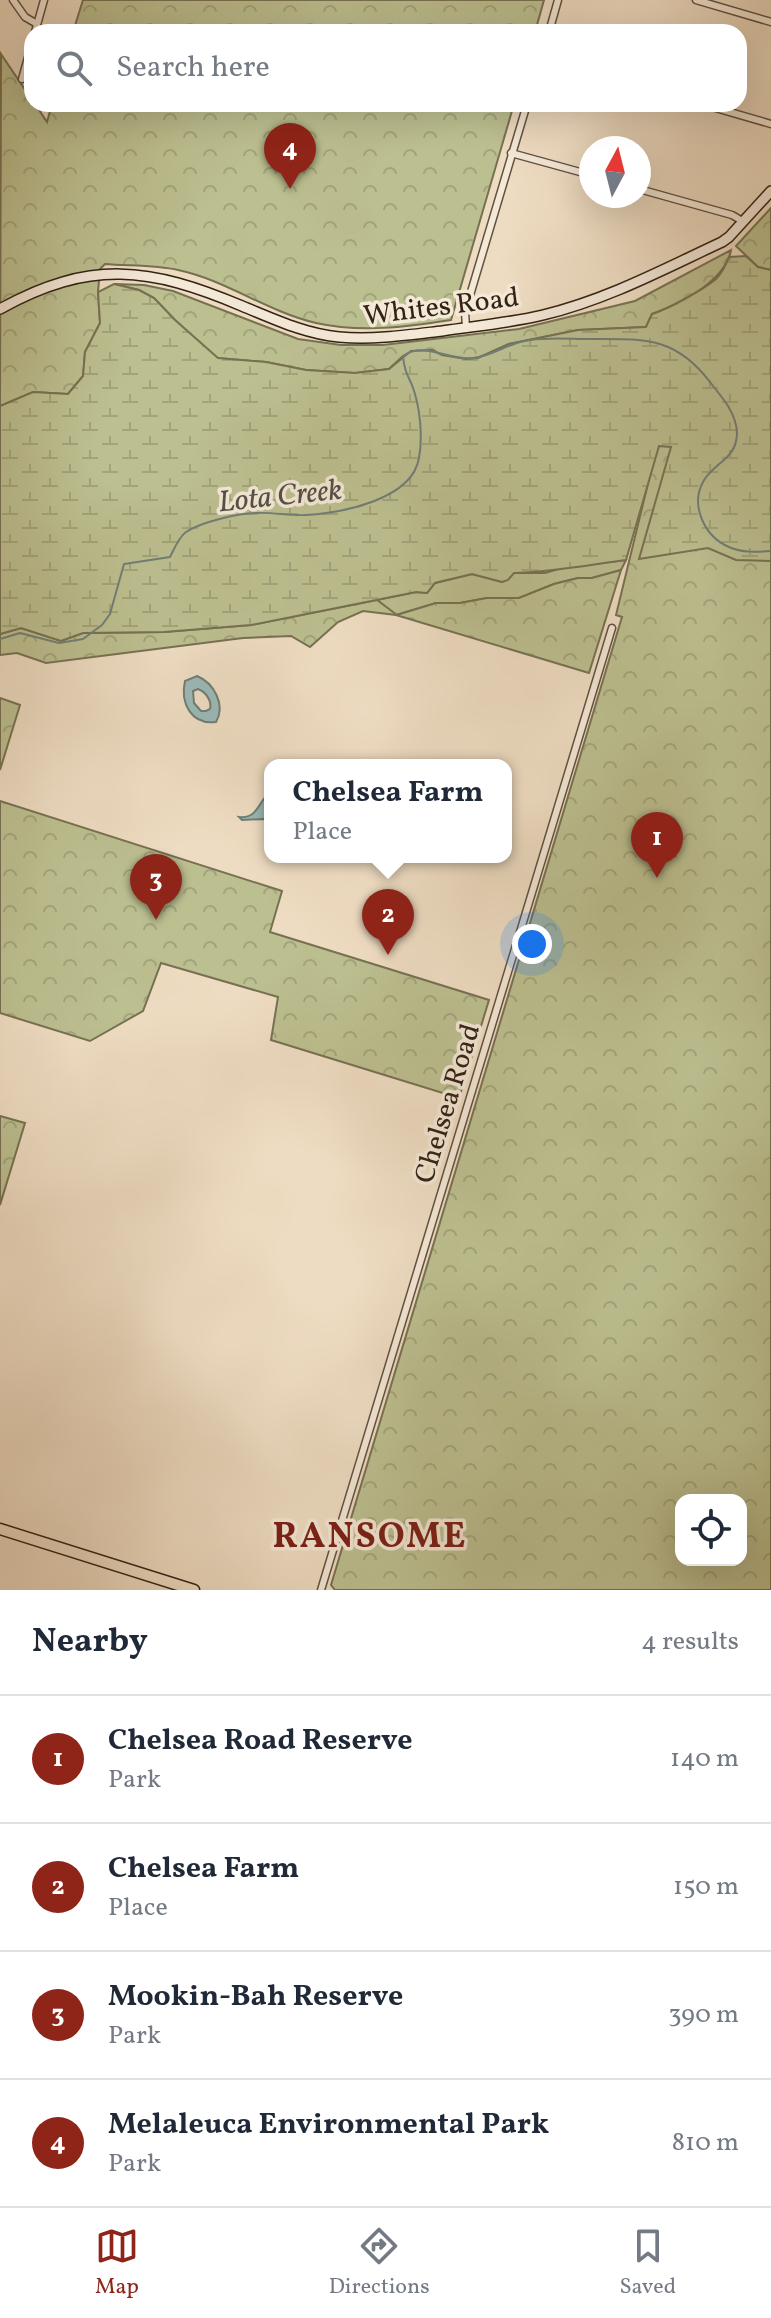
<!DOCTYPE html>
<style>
:root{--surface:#fff;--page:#f6f6f7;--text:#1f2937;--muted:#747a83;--line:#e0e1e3;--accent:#8f2418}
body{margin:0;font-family:Vollkorn,serif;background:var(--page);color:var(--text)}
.controls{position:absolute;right:24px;bottom:24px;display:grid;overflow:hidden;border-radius:16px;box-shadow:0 8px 32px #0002}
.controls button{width:72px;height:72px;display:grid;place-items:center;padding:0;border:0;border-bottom:2px solid var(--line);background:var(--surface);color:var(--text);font:40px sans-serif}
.compass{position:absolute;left:579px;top:136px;width:72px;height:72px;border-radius:50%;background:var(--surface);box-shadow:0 8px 32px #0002;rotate:7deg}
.you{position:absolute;left:532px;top:944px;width:28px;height:28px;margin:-20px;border:6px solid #fff;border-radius:50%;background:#1a73e8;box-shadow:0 0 0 12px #1a73e833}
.badge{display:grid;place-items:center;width:52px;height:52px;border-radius:50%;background:var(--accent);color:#fff;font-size:26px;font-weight:700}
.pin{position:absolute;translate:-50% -66px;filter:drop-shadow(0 2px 4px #0008)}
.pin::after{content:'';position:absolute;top:42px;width:28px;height:24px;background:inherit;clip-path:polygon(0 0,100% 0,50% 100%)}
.popup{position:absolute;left:264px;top:759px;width:248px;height:104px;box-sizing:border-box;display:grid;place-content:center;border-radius:16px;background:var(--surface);filter:drop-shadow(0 2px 6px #0005);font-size:26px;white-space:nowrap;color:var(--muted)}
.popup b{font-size:30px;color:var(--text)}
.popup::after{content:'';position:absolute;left:50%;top:100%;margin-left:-16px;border:16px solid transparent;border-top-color:var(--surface)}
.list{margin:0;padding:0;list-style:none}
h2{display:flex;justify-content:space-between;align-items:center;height:104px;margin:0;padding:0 32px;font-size:34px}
h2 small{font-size:26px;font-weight:400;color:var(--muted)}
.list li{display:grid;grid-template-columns:52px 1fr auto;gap:24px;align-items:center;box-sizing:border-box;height:128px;padding:0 32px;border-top:2px solid var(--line)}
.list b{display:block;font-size:30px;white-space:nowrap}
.list p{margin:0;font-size:26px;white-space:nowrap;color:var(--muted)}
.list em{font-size:26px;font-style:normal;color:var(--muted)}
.icon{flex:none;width:44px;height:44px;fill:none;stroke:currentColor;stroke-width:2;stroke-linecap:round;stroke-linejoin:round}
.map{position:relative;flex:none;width:771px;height:1590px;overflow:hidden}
.search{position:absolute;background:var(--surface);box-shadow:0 8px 32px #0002;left:24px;right:24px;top:24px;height:88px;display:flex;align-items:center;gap:20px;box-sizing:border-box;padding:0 28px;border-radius:24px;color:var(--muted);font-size:30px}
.sheet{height:616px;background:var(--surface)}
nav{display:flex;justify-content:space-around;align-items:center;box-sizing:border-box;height:112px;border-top:2px solid var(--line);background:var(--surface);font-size:22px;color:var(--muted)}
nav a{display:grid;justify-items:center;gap:4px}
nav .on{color:var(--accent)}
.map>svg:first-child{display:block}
</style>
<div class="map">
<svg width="771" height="1590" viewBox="0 0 771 1590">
<defs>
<pattern id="forest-crowns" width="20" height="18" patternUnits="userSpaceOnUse" patternTransform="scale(2)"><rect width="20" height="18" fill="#bcbf90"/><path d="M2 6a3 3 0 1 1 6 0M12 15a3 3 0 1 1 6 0" fill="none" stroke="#a2a47b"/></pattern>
<pattern id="wetland-marsh" width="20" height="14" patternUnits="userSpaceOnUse" patternTransform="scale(2)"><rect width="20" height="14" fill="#bcbf90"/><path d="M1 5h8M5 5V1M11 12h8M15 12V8" fill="none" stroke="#a2a47b"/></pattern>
</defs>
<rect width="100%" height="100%" fill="#eedcc2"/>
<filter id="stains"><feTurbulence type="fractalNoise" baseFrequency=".0025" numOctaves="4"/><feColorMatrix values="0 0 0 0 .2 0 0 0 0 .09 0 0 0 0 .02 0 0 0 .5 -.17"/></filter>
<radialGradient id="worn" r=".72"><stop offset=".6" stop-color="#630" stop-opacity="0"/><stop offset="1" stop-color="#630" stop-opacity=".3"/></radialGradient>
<!-- grass -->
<polygon fill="#bcbf90" stroke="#777152" stroke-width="2" points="626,560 621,570 592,578 578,578 554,584 519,598 487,598 460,603 436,603 396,615 377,600 416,592 427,593 435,583 472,574 502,582 514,573 545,573 562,568"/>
<!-- forest -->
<g fill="url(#forest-crowns)" stroke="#777152" stroke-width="2" fill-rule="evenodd">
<polygon points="83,0 544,0 535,32 73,32"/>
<path d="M1,54L32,100V104H35L47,122L52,104H514L451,320C406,327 361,333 316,323C268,312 226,280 178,270C155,265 129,266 105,264L100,269L98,292L100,323L85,352L83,376L68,394L33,392L0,406Z"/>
<polygon points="771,208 771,270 758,267 736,246"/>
<path d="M731,250C726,280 680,305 652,314L646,327L578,330L509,344L478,358L466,359L442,355L432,350L403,356L389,369L355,373L306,370L266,362L216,358L175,320L154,298L139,290L114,284L144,285L173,291L298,339L341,345H383L519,329L635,301Z"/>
<path d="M678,360L771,551V1590H335L331,1585L622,617L616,615ZM681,1500H741V1560H681Z"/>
<polygon points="621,570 589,673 396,615 363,611 338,622 310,647 291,636 243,638 46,663 17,653 0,655 0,634 21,628 61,641 83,633 164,632 251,625 377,600 397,615 436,603 460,603 487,598 519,598 554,584 578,578 592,578"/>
<polygon points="0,698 20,705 0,770"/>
<polygon points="0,801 282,891 270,932 489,1000 459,1098 271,1040 278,997 161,963 143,1011 90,1041 0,1013"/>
<polygon points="0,1116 25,1123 0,1205"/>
</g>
<!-- wetland -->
<path fill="url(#wetland-marsh)" stroke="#777152" stroke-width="2" d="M746,256L758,267L771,270V561L736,560L708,548L639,559L671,447L659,446L626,560C588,565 551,572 514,573L508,580L502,582L472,574L435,583L427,593L416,592L251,625L164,632L83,633L61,641L21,628L0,634V406L33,392L68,394L83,376L85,352L100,323L98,292L114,284L139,290L154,298L175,320L218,358L266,362L306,370L355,373L389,369L411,351L432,350L442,355L466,359L478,358L509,344L578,330L646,327L652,314C668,309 703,290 716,279C722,273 726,265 729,257Z"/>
<!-- water -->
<g fill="#9bbab8" stroke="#717e77" stroke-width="2" fill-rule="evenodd">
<path d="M197,676C214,683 226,705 216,722C191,725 180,703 185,681ZM198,689C206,692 212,701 210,709L206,711H201L194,703L193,691Z"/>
<path d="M270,792V822L264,819L242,820L239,817C258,819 258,802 270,792Z"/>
</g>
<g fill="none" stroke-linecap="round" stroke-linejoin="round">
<!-- stream -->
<path stroke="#717e77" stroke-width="2" d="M0,639L20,633L59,643L83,639L102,625L110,614L124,564L170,557C174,549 179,537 186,532C201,522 239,513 257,513C273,512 290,516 306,515C341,513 412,500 419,458C423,436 420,406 412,385C407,374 404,369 403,356C425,341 449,361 473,358C493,356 510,342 530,340C550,337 571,339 591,339C644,339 675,336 710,382C716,390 723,398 728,406C734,416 739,429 736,441C733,459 711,466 703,482C690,506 705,537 729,547C742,553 757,552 771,551"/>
<defs>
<g id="street">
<polyline points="13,0 25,17 37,24"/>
<polyline points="696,0 771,22"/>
<polyline points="35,32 44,0"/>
<polyline points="549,32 558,0"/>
<polyline points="22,79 32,43"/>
<polyline points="702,104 771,124"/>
<polyline points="511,153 591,175"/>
<polyline points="639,189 732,215 744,222"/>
<polyline points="466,327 465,312 527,104"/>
<polyline points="321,1590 612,628"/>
</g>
<path id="secondary" d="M0,309C90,259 150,267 242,306C274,319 305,334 339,337C374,340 408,335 442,331C475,326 510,323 543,315C606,300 664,269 722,242L729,237L771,191"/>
<polyline id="primary" points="0,1529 194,1590"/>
</defs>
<!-- street casing -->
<use href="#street" stroke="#615140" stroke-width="9"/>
<!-- secondary casing -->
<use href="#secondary" stroke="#322315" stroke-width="12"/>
<!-- primary casing -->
<use href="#primary" stroke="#322315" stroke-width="13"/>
<!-- street -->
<use href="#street" stroke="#f4e8d7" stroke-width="6"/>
<!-- secondary -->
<use href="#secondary" stroke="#f4e8d7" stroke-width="9"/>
<!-- primary -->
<use href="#primary" stroke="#eedcc2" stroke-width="10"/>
</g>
<g text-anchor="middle" stroke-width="7" stroke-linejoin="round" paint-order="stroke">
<!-- street labels -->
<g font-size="28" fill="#322315" stroke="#f4e8d7">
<text transform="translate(441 305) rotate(-7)" y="10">Whites Road</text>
<text transform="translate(446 1103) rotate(-73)" y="10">Chelsea Road</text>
</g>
<!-- water labels -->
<g font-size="30" font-style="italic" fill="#525046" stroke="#f4e8d7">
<text transform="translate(280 495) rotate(-6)" y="10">Lota Creek</text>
</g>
<!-- district labels -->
<g font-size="36" font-weight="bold" letter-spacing="2" fill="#7a1f14" stroke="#f4e8d7">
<text x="370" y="1547">RANSOME</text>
</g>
</g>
<rect width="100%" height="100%" filter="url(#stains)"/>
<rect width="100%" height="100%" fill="url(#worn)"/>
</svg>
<div class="controls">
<button><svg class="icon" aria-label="locate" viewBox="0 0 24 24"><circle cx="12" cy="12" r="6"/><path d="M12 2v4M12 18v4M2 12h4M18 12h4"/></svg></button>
</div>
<svg class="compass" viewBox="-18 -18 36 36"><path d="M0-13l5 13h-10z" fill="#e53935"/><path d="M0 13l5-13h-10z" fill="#747a83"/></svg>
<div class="you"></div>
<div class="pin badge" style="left:657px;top:878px">1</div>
<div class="pin badge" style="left:388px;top:955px">2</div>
<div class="popup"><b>Chelsea Farm</b>Place</div>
<div class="pin badge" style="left:156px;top:920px">3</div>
<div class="pin badge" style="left:290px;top:189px">4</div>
<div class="search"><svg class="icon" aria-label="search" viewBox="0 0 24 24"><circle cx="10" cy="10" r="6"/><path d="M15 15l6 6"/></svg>Search here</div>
</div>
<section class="sheet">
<h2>Nearby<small>4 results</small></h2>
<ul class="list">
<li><span class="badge">1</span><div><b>Chelsea Road Reserve</b><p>Park</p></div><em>140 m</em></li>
<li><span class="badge">2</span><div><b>Chelsea Farm</b><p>Place</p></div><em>150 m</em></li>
<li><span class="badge">3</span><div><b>Mookin-Bah Reserve</b><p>Park</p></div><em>390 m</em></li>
<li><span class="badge">4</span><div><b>Melaleuca Environmental Park</b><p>Park</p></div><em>810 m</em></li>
</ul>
</section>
<nav>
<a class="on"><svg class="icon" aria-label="map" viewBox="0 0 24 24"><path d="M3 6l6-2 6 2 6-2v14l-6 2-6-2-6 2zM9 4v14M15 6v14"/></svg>Map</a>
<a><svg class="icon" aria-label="directions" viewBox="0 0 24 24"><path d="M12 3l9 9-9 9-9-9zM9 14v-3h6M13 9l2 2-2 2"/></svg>Directions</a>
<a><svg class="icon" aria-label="saved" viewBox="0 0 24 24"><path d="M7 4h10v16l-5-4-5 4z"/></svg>Saved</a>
</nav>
